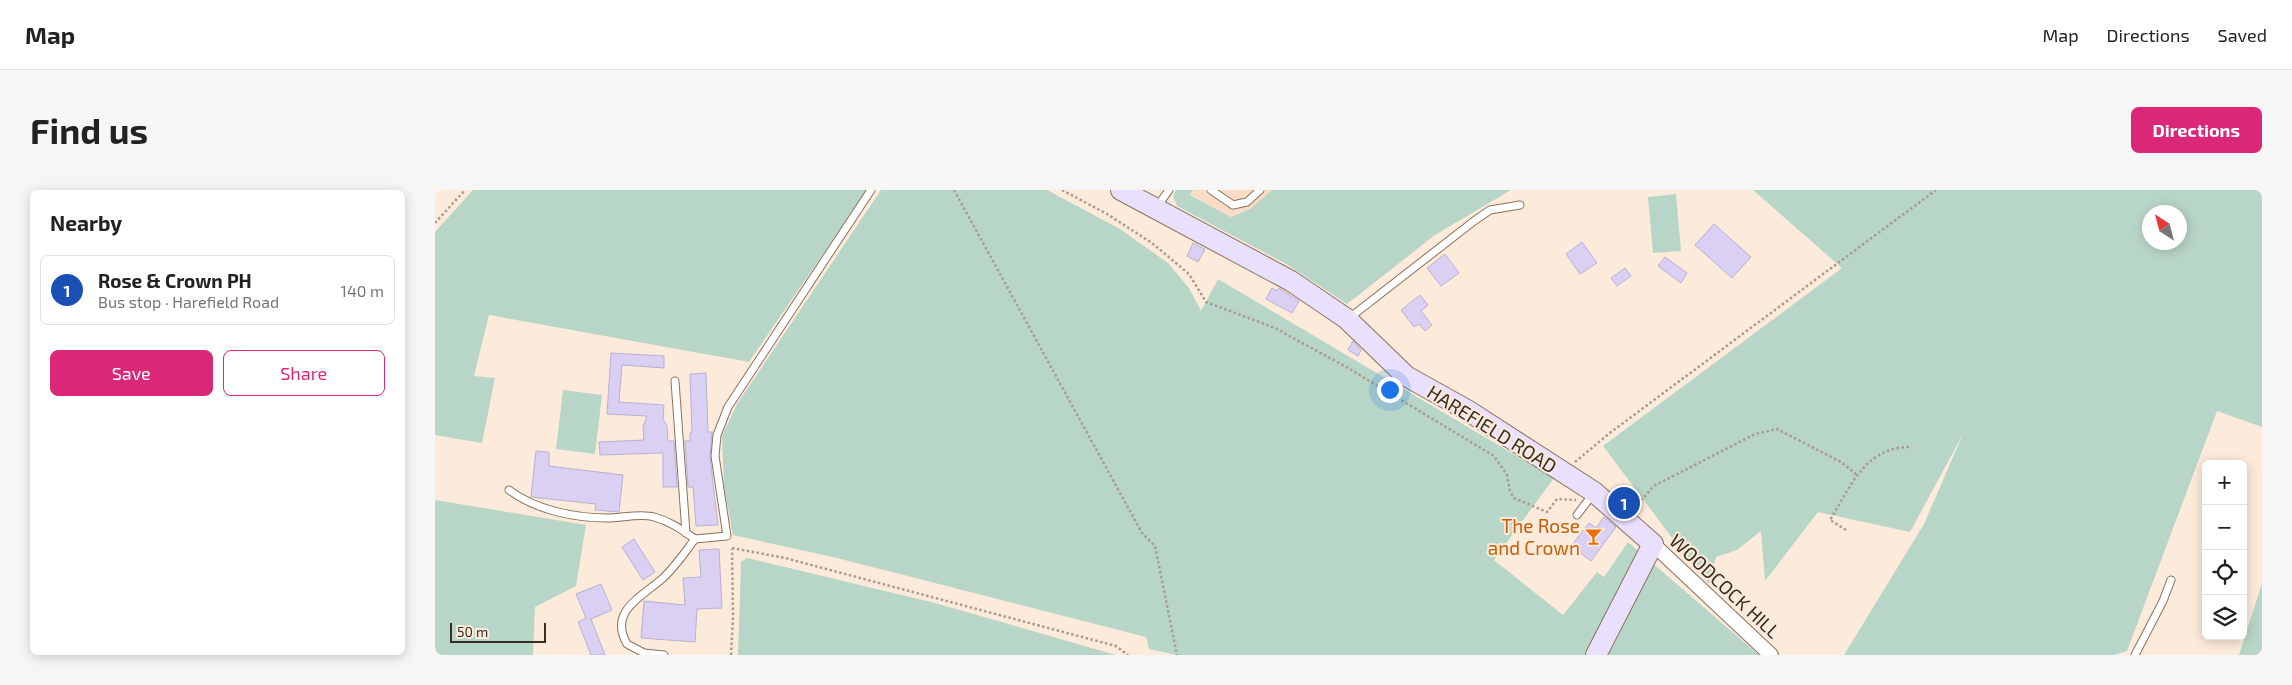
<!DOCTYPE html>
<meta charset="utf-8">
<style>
:root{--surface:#fff;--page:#f6f6f6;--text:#222;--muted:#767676;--line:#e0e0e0;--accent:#db2777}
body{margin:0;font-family:"Exo 2",sans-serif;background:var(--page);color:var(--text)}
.controls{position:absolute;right:15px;bottom:15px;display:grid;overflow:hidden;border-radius:8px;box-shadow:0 2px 12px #0003}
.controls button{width:45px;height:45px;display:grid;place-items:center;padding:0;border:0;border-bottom:1px solid var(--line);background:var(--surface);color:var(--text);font:25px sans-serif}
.compass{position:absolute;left:1707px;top:15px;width:45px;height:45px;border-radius:50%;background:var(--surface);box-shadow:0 2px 12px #0003;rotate:324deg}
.scale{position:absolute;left:15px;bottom:12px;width:96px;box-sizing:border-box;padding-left:5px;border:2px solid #392e25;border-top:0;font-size:14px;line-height:18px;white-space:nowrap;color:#392e25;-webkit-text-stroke:4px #fceadb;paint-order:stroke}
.you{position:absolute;left:954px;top:199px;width:18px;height:18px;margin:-12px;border:4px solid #fff;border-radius:50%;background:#1a73e8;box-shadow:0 0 0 8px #1a73e833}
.badge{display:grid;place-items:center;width:32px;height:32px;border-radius:50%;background:var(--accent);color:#fff;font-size:16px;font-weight:700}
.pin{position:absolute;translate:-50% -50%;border:2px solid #fff;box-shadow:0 1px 5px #0006}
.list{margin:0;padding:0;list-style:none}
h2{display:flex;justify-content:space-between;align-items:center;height:65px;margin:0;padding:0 20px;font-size:21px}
h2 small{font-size:16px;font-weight:400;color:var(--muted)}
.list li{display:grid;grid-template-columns:32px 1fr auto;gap:15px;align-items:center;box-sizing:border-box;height:70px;margin:0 10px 10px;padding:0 10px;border:1px solid var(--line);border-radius:8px}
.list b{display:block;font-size:19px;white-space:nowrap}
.list p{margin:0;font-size:16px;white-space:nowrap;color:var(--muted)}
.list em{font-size:16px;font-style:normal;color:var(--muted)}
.actions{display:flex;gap:10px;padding:15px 20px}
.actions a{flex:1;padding:11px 0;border:1px solid var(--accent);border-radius:8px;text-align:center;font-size:18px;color:var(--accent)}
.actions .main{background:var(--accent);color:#fff}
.icon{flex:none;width:28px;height:28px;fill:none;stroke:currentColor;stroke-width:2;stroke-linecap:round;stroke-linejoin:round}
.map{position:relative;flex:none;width:1827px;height:465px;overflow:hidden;border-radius:8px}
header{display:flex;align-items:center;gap:30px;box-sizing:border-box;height:70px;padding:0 25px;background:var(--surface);border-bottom:1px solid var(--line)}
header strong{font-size:24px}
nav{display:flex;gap:28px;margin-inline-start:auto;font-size:18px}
.intro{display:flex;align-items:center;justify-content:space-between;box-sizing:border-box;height:120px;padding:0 30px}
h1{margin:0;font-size:35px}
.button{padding:12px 22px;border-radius:8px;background:var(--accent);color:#fff;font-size:18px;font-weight:700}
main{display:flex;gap:30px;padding:0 30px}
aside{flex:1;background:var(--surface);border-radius:8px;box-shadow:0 2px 12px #0003}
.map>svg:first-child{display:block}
</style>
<header>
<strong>Map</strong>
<nav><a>Map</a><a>Directions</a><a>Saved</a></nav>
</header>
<div class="intro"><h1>Find us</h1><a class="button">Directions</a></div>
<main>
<aside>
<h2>Nearby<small></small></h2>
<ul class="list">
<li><span class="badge" style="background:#1a4fb4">1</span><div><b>Rose &amp; Crown PH</b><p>Bus stop · Harefield Road</p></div><em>140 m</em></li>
</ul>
<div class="actions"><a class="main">Save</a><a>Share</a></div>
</aside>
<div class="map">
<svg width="1827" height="465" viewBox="0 0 1827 465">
<rect width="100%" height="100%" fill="#fceadb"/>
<!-- built -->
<polygon fill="#fadcc6" points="748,0 837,0 815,19 796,27"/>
<!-- green -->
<g fill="#b8d6c8" fill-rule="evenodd">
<polygon points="38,0 432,0 314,172 54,125 39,186 60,188 47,253 0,245 0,42"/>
<polygon points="446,0 612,0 685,39 733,73 754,98 766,121 783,89 1119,288 1059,370 1128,425 1162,382 1169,387 1193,352 1324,465 741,465 714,459 711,447 402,368 298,345 289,297 287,246 302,214"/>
<polygon points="741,0 758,0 755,5 796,27 815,19 837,0 1076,0 1000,45 912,114 853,75 742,16 738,6"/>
<path d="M1318,0H1827V237L1782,221L1692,461L1679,465H1409L1489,334L1528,244L1475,342L1383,322L1330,391L1326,341L1302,360L1281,367L1274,394L1259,377L1168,256L1407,78ZM1714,22H1744V52H1714Z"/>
<polygon points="1241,4 1246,61 1218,63 1213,7"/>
<polygon points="128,200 167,205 160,264 121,259"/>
<polygon points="0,310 151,335 141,396 100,417 98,465 0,465"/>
<polygon points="312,368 500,413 681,465 303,465 306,372"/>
<polygon points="1827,393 1827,465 1804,465"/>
</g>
<!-- building -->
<g fill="#d9d0f4" stroke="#b9b1d1">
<polygon points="1279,34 1316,67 1297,88 1260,55"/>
<polygon points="1147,52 1162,73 1145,84 1131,64"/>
<polygon points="758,53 770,59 763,72 752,66"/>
<polygon points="1010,64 1024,83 1006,96 992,78"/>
<polygon points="1230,67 1252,83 1246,93 1223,76"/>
<polygon points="1190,78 1196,86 1182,96 1176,88"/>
<polygon points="837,98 842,101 844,98 864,111 857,123 831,109"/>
<polygon points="985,105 993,115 986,121 997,135 990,141 984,134 979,137 966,120"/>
<polygon points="918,151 926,160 923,166 913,160"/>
<polygon points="176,163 229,166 229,178 187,175 184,212 229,215 228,229 232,236 233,251 239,251 242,297 228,297 228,263 165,265 164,252 209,250 208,237 212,226 172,224"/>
<polygon points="271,183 273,242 277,242 275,267 283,335 261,336 258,297 253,297 250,251 255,251 255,243 257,243 255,184"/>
<polygon points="101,261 114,262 114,276 188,285 184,322 160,320 161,314 96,307"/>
<polygon points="1169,327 1181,337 1156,371 1136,356 1154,333 1161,338"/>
<polygon points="199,349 220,382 208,390 187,357"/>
<polygon points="284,359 287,418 262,419 260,452 206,448 209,411 250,415 248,388 266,387 264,360"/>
<polygon points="166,394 177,420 156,429 170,465 156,465 143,432 151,428 141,404"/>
</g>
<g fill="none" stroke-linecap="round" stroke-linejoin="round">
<defs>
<g id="lane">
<polyline points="776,0 798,15 812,12 825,0"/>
<polyline points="721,18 734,0"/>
<polyline points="913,129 1039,31 1055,20 1085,15"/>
<polyline points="240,191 251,343"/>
<path d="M74,300C101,320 139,328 173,328C187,328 206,323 219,327C235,331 247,340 260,349L292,346L280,266L282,245L293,217L436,0"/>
<polyline points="1142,325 1158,304"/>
<path d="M229,465L209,463L192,454C173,421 207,407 228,388C240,377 250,362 260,349"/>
<polyline points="1700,465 1728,411 1736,390"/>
</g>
<polyline id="street" points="1218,354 1336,465"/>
<polyline id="secondary" points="686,0 856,91 912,129 971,186 1032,220 1159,302 1218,354 1161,465"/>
</defs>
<!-- lane casing -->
<use href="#lane" stroke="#8b715c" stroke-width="9"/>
<!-- street casing -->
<use href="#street" stroke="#8b715c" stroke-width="16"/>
<!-- secondary casing -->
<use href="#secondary" stroke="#8b715c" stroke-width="22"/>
<!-- path -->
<g stroke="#aa9b8f" stroke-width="2.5" stroke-dasharray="2.5 2.5" stroke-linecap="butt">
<polyline points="519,0 707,343 720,356 742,465"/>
<polyline points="627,0 672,24 717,53 754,84 771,112 840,138 913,178 1059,266 1072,285 1075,301 1079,308 1112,322 1122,309 1141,310"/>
<polyline points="0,33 30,0"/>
<polyline points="1140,272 1176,242 1501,0"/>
<polyline points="1199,318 1219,296 1320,244 1342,239 1406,272 1422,285"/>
<path d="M1411,340L1395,330C1416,296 1430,257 1475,257"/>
<polyline points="297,358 350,368 681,456 693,465"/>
<polyline points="296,465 298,428 297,359"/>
</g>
<!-- lane -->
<use href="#lane" stroke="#fff" stroke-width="7"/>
<!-- street -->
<use href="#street" stroke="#fff" stroke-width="14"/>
<!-- secondary -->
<use href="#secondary" stroke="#e9e0fd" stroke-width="20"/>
</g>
<!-- icons -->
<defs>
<symbol id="bar-bare" viewBox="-9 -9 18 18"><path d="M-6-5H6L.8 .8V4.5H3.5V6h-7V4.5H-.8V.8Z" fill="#e8710a" stroke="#fceadb" stroke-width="2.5" paint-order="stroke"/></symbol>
</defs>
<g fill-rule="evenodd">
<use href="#bar-bare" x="1146" y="334" width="25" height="25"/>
</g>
<g text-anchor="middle" stroke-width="4" stroke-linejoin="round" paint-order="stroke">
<!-- street labels -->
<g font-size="19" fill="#392e25" stroke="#fceadb">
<text transform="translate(1057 239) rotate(32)" y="7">HAREFIELD ROAD</text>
<text transform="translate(1290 396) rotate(43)" y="7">WOODCOCK HILL</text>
</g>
<!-- food labels -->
<g font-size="19" fill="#c56008" stroke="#fceadb" text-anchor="end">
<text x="1145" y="343">The Rose<tspan x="1145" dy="22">and Crown</tspan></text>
</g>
</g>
</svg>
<div class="controls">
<button>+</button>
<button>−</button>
<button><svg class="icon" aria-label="locate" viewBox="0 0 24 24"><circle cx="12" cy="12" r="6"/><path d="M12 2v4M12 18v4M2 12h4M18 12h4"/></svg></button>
<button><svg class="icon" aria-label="layers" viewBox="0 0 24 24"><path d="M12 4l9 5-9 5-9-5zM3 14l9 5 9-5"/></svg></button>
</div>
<svg class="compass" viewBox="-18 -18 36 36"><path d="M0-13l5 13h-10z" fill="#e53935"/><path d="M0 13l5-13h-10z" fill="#767676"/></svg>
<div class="scale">50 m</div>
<div class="you"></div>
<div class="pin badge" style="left:1189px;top:313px;background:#1a4fb4">1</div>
</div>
</main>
